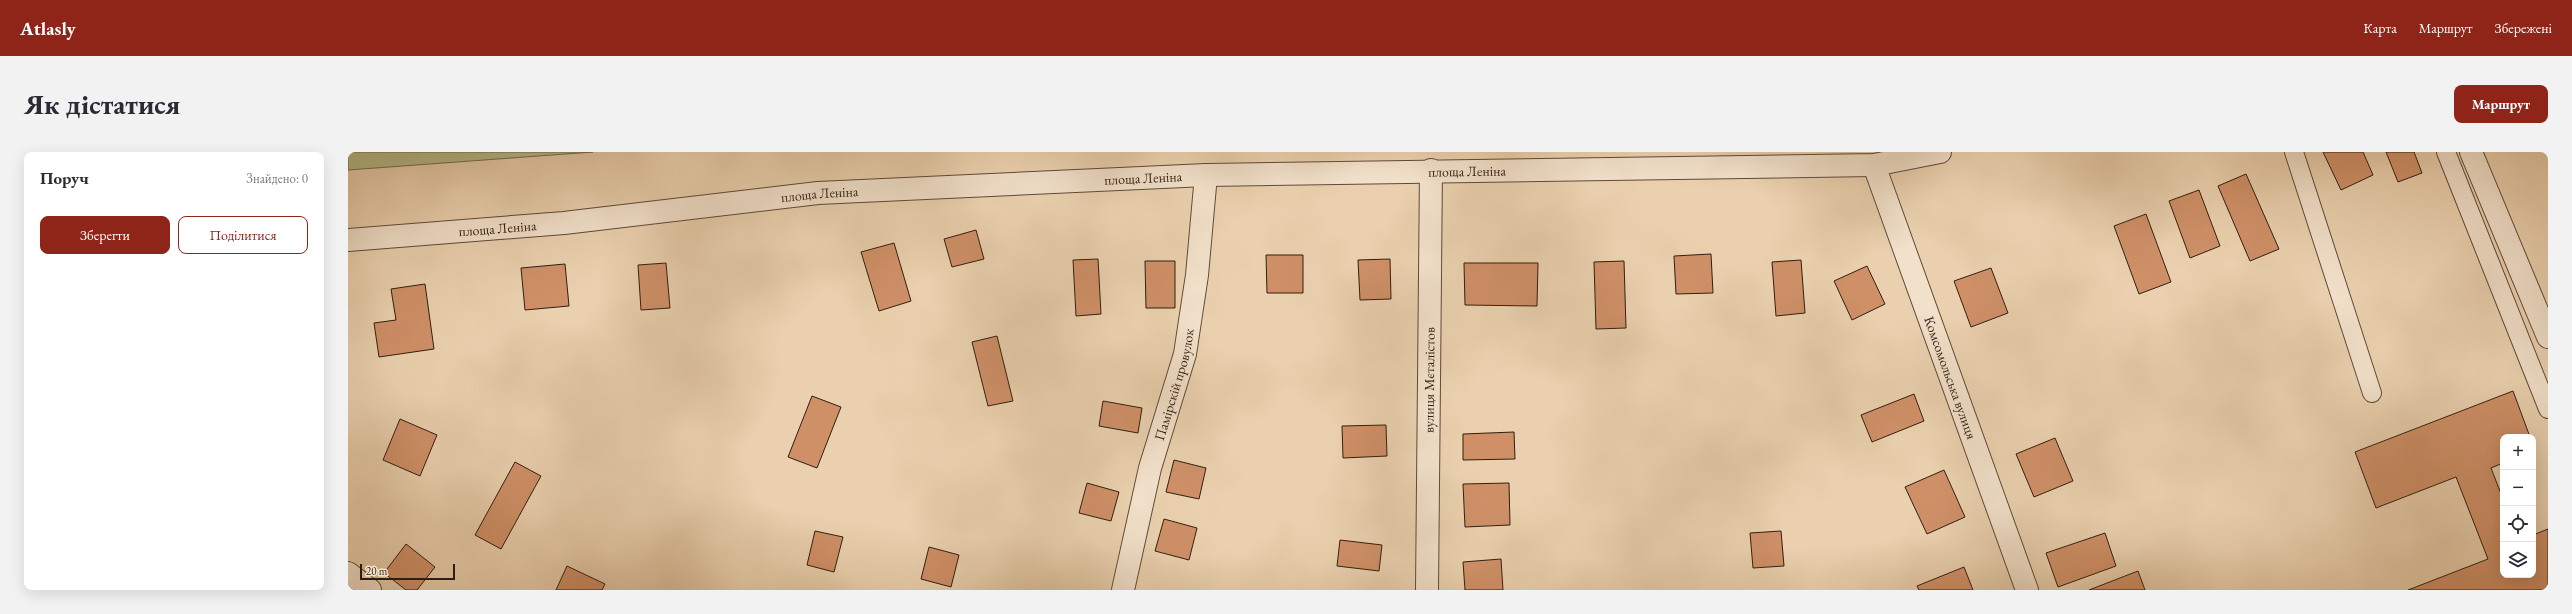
<!DOCTYPE html>
<html lang="uk">
<meta charset="utf-8">
<style>
:root{--surface:#fff;--page:#f2f2f3;--text:#2b2b33;--muted:#7c7c81;--line:#e1e1e2;--accent:#8f2418}
body{margin:0;font-family:"EB Garamond",serif;background:var(--page);color:var(--text)}
.controls{position:absolute;right:12px;bottom:12px;display:grid;overflow:hidden;border-radius:8px;box-shadow:0 4px 16px #0002}
.controls button{width:36px;height:36px;display:grid;place-items:center;padding:0;border:0;border-bottom:1px solid var(--line);background:var(--surface);color:var(--text);font:20px sans-serif}
.scale{position:absolute;left:12px;bottom:10px;width:95px;box-sizing:border-box;padding-left:4px;border:2px solid #321e11;border-top:0;font-size:11px;line-height:14px;white-space:nowrap;color:#321e11;-webkit-text-stroke:3px #f1e0ca;paint-order:stroke}
.list{margin:0;padding:0;list-style:none}
h2{display:flex;justify-content:space-between;align-items:center;height:52px;margin:0;padding:0 16px;font-size:17px}
h2 small{font-size:13px;font-weight:400;color:var(--muted)}
.actions{display:flex;gap:8px;padding:12px 16px}
.actions a{flex:1;padding:9px 0;border:1px solid var(--accent);border-radius:8px;text-align:center;font-size:14px;color:var(--accent)}
.actions .main{background:var(--accent);color:#fff}
.icon{flex:none;width:22px;height:22px;fill:none;stroke:currentColor;stroke-width:2;stroke-linecap:round;stroke-linejoin:round}
.map{position:relative;flex:none;width:2200px;height:438px;overflow:hidden;border-radius:8px}
header{display:flex;align-items:center;gap:24px;box-sizing:border-box;height:56px;padding:0 20px;background:var(--accent);color:#fff}
header strong{font-size:19px}
nav{display:flex;gap:22px;margin-inline-start:auto;font-size:14px}
.intro{display:flex;align-items:center;justify-content:space-between;box-sizing:border-box;height:96px;padding:0 24px}
h1{margin:0;font-size:28px}
.button{padding:10px 18px;border-radius:8px;background:var(--accent);color:#fff;font-size:14px;font-weight:700}
main{display:flex;gap:24px;padding:0 24px}
aside{flex:1;background:var(--surface);border-radius:8px;box-shadow:0 4px 16px #0002}
.map>svg:first-child{display:block}
</style>
<header>
<strong>Atlasly</strong>
<nav><a>Карта</a><a>Маршрут</a><a>Збережені</a></nav>
</header>
<div class="intro"><h1>Як дістатися</h1><a class="button">Маршрут</a></div>
<main>
<aside>
<h2>Поруч<small>Знайдено: 0</small></h2>
<ul class="list">
</ul>
<div class="actions"><a class="main">Зберегти</a><a>Поділитися</a></div>
</aside>
<div class="map">
<svg width="2200" height="438" viewBox="0 0 2200 438">
<rect width="100%" height="100%" fill="#ead0ae"/>
<filter id="stains"><feTurbulence type="fractalNoise" baseFrequency=".005" numOctaves="4"/><feColorMatrix values="0 0 0 0 .2 0 0 0 0 .09 0 0 0 0 .02 0 0 0 .5 -.17"/></filter>
<radialGradient id="worn" r=".72"><stop offset=".6" stop-color="#630" stop-opacity="0"/><stop offset="1" stop-color="#630" stop-opacity=".3"/></radialGradient>
<!-- green -->
<polygon fill="#b6bb8b" stroke="#746c4e" points="0,0 245,0 0,18"/>
<!-- building -->
<g fill="#cf9068" stroke="#321e11">
<polygon points="1975,0 2015,0 2025,23 1993,38"/>
<polygon points="2038,0 2066,0 2074,21 2050,30"/>
<polygon points="1898,22 1931,97 1902,109 1870,34"/>
<polygon points="1851,38 1872,94 1842,106 1821,49"/>
<polygon points="1798,62 1823,130 1791,142 1766,74"/>
<polygon points="628,78 636,107 604,115 596,87"/>
<polygon points="546,91 563,149 531,159 513,100"/>
<polygon points="1363,102 1365,141 1328,142 1326,104"/>
<polygon points="918,103 955,103 955,141 919,141"/>
<polygon points="750,107 753,162 728,164 725,108"/>
<polygon points="1042,107 1043,147 1012,148 1010,108"/>
<polygon points="1453,108 1457,161 1428,164 1424,110"/>
<polygon points="797,109 827,109 827,156 798,156"/>
<polygon points="1276,109 1278,176 1248,177 1246,110"/>
<polygon points="318,111 322,156 293,158 290,113"/>
<polygon points="1116,111 1190,111 1189,154 1117,153"/>
<polygon points="217,112 221,154 177,158 173,116"/>
<polygon points="1519,114 1537,152 1504,168 1486,129"/>
<polygon points="1643,116 1660,161 1623,175 1606,129"/>
<polygon points="77,132 86,197 31,205 26,171 48,168 43,137"/>
<polygon points="649,184 665,249 640,254 624,190"/>
<polygon points="2165,239 2182,285 2155,285 2155,311 2143,316 2155,347 2155,423 2185,423 2185,383 2200,377 2200,438 2060,438 2140,407 2108,325 2028,356 2007,300"/>
<polygon points="1566,242 1576,269 1524,290 1513,263"/>
<polygon points="464,244 493,255 469,316 440,305"/>
<polygon points="755,249 794,256 790,281 751,274"/>
<polygon points="52,267 89,283 72,324 35,308"/>
<polygon points="1038,273 1039,304 995,306 994,274"/>
<polygon points="1166,280 1167,307 1115,308 1115,282"/>
<polygon points="1707,286 1725,329 1686,345 1668,302"/>
<polygon points="826,308 858,316 851,347 818,340"/>
<polygon points="167,310 193,324 153,397 127,383"/>
<polygon points="1596,318 1617,365 1579,382 1557,335"/>
<polygon points="739,331 771,340 763,369 731,361"/>
<polygon points="1161,331 1162,373 1117,375 1115,332"/>
<polygon points="816,367 849,376 841,408 807,399"/>
<polygon points="467,379 495,385 486,420 459,413"/>
<polygon points="1433,379 1436,414 1405,416 1402,381"/>
<polygon points="1757,381 1768,414 1710,435 1698,401"/>
<polygon points="992,388 1034,393 1031,419 989,414"/>
<polygon points="58,392 87,415 69,438 58,438 36,421"/>
<polygon points="581,395 611,403 603,435 573,427"/>
<polygon points="1153,407 1155,438 1117,438 1115,410"/>
<polygon points="219,414 257,432 254,438 208,438"/>
<polygon points="1616,415 1625,438 1571,438 1569,434"/>
<polygon points="1790,419 1797,438 1741,438"/>
</g>
<g fill="none" stroke-linecap="round" stroke-linejoin="round">
<defs>
<g id="service">
<polyline points="1946,0 2024,241"/>
<polyline points="2098,0 2200,257"/>
</g>
<g id="minor">
<polyline points="2123,0 2200,185"/>
<path id="s1" d="M1526,13L1679,438"/>
<path id="s2" d="M0,88L216,71L470,41L858,23L1526,13L1592,0"/>
<polyline points="0,421 22,438"/>
<path id="s3" d="M775,438L802,316L837,202L849,123L858,23"/>
<path id="s4" d="M1079,438L1083,18"/>
</g>
</defs>
<!-- service casing -->
<use href="#service" stroke="#604a38" stroke-width="20"/>
<!-- minor casing -->
<use href="#minor" stroke="#604a38" stroke-width="24"/>
<!-- service -->
<use href="#service" stroke="#f1e0ca" stroke-width="18"/>
<!-- minor -->
<use href="#minor" stroke="#f1e0ca" stroke-width="22"/>
</g>
<g text-anchor="middle" stroke-width="3.5" stroke-linejoin="round" paint-order="stroke">
<!-- street labels -->
<g font-size="14" fill="#321e11" stroke="#f1e0ca">
<text dy="5" stroke="none"><textPath href="#s2" startOffset="1122">площа Леніна</textPath></text>
<text dy="5" stroke="none"><textPath href="#s2" startOffset="798">площа Леніна</textPath></text>
<text dy="5" stroke="none"><textPath href="#s2" startOffset="474">площа Леніна</textPath></text>
<text dy="5" stroke="none"><textPath href="#s2" startOffset="150">площа Леніна</textPath></text>
<text dy="5" stroke="none"><textPath href="#s1" startOffset="226">Комсомольська вулиця</textPath></text>
<text dy="5" stroke="none"><textPath href="#s4" startOffset="210">вулиця Мєталістов</textPath></text>
<text dy="5" stroke="none"><textPath href="#s3" startOffset="212">Памірскій провулок</textPath></text>
</g>
</g>
<rect width="100%" height="100%" filter="url(#stains)"/>
<rect width="100%" height="100%" fill="url(#worn)"/>
</svg>
<div class="controls">
<button>+</button>
<button>−</button>
<button><svg class="icon" aria-label="locate" viewBox="0 0 24 24"><circle cx="12" cy="12" r="6"/><path d="M12 2v4M12 18v4M2 12h4M18 12h4"/></svg></button>
<button><svg class="icon" aria-label="layers" viewBox="0 0 24 24"><path d="M12 4l9 5-9 5-9-5zM3 14l9 5 9-5"/></svg></button>
</div>
<div class="scale">20 m</div>
</div>
</main>
